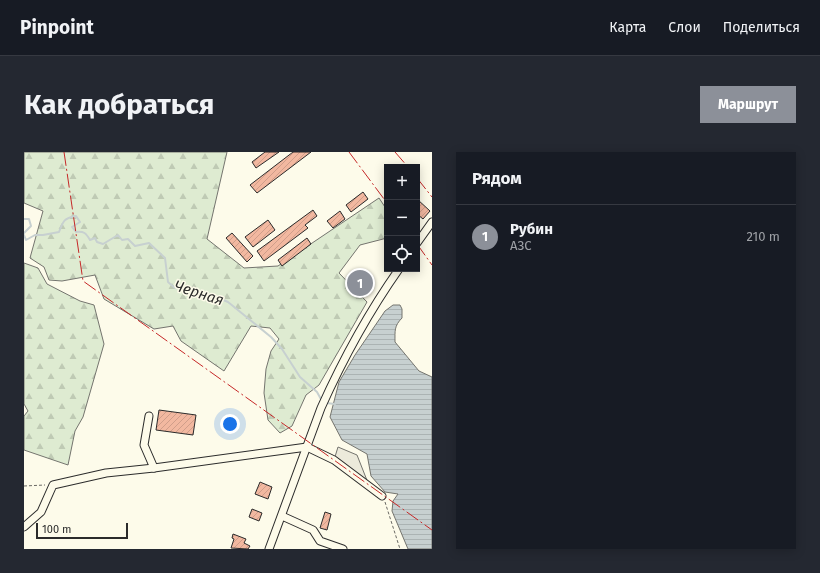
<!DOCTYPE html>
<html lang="ru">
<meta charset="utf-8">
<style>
:root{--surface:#171b24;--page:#242831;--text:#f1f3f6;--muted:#9ea1a6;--line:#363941;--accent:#8c9099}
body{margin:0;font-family:"Fira Sans",sans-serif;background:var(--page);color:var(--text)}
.controls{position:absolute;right:12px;top:12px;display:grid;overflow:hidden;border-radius:0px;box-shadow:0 2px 10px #0003}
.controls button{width:36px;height:36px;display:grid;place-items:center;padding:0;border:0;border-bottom:1px solid var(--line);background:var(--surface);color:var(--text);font:20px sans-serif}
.scale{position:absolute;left:12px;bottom:10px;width:92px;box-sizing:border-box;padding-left:4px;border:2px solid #2b2b2b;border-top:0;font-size:11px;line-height:14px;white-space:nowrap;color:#2b2b2b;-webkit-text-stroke:3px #fdfbea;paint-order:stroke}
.you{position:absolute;left:206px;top:272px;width:14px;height:14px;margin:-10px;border:3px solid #fff;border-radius:50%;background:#1a73e8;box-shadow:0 0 0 6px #1a73e833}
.badge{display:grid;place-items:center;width:26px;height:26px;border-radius:50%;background:var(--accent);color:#fff;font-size:13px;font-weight:700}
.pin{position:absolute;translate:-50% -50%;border:2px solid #fff;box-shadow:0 1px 4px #0006}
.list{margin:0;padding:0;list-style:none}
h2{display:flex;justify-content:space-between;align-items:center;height:52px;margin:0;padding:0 16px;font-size:17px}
h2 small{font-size:13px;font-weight:400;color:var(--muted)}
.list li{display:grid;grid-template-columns:26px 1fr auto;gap:12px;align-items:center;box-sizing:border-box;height:64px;padding:0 16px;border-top:1px solid var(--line)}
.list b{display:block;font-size:15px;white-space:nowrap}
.list p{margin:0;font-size:13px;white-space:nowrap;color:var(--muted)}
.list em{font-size:13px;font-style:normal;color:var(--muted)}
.icon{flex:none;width:22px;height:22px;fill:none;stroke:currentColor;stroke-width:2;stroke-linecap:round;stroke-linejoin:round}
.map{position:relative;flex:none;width:408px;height:397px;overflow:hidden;border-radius:0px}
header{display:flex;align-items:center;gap:24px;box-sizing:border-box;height:56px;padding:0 20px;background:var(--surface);border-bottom:1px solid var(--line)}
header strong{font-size:19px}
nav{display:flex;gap:22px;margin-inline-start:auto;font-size:14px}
.intro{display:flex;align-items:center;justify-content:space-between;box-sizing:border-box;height:96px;padding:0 24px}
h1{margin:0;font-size:28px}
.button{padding:10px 18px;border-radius:0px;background:var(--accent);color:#fff;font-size:14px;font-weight:700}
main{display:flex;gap:24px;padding:0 24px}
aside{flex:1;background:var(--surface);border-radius:0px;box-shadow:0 2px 10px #0003}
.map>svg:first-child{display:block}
</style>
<header>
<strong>Pinpoint</strong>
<nav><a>Карта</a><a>Слои</a><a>Поделиться</a></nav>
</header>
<div class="intro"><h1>Как добраться</h1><a class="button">Маршрут</a></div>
<main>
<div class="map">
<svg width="408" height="397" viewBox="0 0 408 397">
<defs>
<pattern id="forest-firs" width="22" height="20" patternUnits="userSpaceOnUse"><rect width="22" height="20" fill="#deebd1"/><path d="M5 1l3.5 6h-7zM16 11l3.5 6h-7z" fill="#bfcab4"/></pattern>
<pattern id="water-rules" width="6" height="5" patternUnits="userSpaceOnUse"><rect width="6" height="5" fill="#c7d0d0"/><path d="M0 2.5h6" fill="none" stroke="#abb3b3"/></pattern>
<pattern id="building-hatch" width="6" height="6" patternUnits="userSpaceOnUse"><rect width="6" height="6" fill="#f2b8a0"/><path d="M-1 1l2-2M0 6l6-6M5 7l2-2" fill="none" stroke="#d09e8a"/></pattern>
</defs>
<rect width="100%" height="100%" fill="#fdfbea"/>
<!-- forest -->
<g fill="url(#forest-firs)" stroke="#74746e">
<polygon points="0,0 203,0 183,87 220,116 254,114 355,46 363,58 363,86 336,93 315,121 343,150 295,233 282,243 268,274 256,281 244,268 240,241 242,217 247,199 255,187 246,176 227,174 200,219 157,189 149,174 130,177 80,147 71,123 38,129 25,128 20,115 6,106 19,59 0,51"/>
<polygon points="0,111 14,116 23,132 56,149 70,153 80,192 59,265 51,279 44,313 0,298 0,264 4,259 0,252"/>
</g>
<!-- parking -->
<polygon fill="#eceadb" stroke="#74746e" points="314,295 333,303 346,336 310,308"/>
<!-- water -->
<path fill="url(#water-rules)" stroke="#74746e" d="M369,153H376L378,157V166C370,174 371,179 371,190L395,219L408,225V397H384L368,359L369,349L374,342L361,340L347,324L343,302L318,288L306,265L315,230L331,203L361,159Z"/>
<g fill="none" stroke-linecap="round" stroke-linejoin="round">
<!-- stream -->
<g stroke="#c7d0d0" stroke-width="2">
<polyline points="0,67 5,67 7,74 0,81"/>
<path d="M0,83L2,88L11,83H19L35,80C39,69 40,66 52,64L56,70L48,75L52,80C60,79 62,81 66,88L71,86L73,90L79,92L94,83L98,88L104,87L111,94L125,91L141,106L144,130L151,136L188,143L204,150L247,185L258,197L276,225L293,240L298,249"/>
<polyline points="302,251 311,252"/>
</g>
</g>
<!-- building -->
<g fill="url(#building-hatch)" stroke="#2b2b2b">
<polygon points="241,0 255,0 232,16 228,10"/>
<polygon points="269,0 287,0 233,41 226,33"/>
<polygon points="339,40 344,47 327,60 322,53"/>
<polygon points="393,47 406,59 399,67 393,62"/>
<polygon points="289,58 293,64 281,73 284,76 240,109 233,99"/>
<polygon points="316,59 321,67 309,76 303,69"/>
<polygon points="244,68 251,78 229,95 221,85"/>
<polygon points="208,81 229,104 223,110 202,86"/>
<polygon points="283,86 287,92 258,114 254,108"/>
<polygon points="135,258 172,263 169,283 132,278"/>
<polygon points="236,330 248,335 244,347 231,342"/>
<polygon points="228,357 238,361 235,369 225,365"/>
<polygon points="301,360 307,362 303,378 296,376"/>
<polygon points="209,382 222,387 220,391 226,394 224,397 207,396 210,387 208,386"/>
</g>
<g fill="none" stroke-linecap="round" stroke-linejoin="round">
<defs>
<g id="minor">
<polyline points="393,91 408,70"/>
<polyline points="125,264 120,293 130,316"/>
<polyline points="258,364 289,378 296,389 319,397"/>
<polyline points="0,375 17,360 29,333 82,321 130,316 283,295 310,308 358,344"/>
<path d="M245,397L297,256C319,207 344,161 375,117"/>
</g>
</defs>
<!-- minor casing -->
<use href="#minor" stroke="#2b2b2b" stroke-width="9"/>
<!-- path -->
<g stroke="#6a6964" stroke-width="1" stroke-dasharray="3 2" stroke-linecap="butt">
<polyline points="0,334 21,333"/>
<polyline points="361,350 376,397"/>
</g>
<!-- minor -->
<use href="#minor" stroke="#fdfbea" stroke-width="7"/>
<!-- power -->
<g stroke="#c62828" stroke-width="1" stroke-dasharray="14 3 2 3" stroke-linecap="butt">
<polyline points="40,0 59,129 408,378"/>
<polyline points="325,0 363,51"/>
<polyline points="371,0 384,15"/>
<polyline points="393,26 408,45"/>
<polyline points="393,92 408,113"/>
</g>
</g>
<g text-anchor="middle" stroke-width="3" stroke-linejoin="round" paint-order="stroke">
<!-- water labels -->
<g font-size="15" font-style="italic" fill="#2b2b2b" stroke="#fdfbea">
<text transform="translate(175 141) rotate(18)" y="5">Черная</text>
</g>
</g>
</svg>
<div class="controls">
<button>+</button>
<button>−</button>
<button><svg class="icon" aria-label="locate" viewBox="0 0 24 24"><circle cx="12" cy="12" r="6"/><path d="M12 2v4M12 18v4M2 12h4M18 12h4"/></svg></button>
</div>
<div class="scale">100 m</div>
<div class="you"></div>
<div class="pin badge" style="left:336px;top:131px">1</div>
</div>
<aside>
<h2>Рядом<small></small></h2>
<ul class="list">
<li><span class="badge">1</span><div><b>Рубин</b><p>АЗС</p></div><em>210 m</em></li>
</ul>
</aside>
</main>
